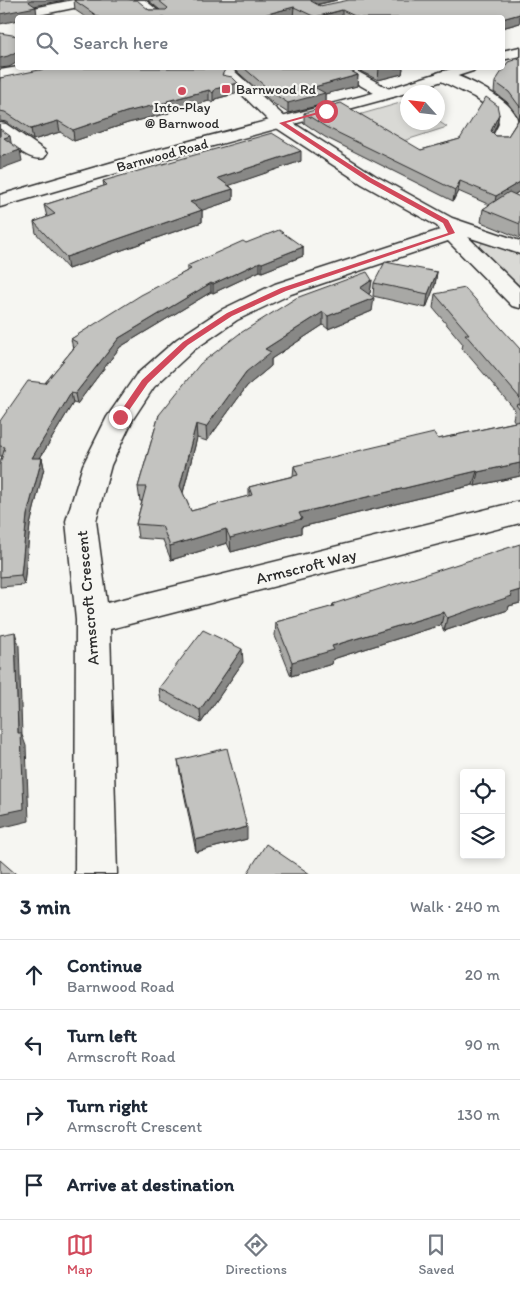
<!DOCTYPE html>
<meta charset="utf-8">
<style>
:root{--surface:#fff;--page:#f6f6f7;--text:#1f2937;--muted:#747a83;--line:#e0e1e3;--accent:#d1495b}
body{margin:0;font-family:Itim,sans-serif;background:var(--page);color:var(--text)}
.controls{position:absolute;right:15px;bottom:15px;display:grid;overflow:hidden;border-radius:5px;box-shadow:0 2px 8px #0003}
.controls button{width:45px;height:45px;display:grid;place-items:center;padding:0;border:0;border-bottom:1px solid var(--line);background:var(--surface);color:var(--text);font:25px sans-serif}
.compass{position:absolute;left:400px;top:85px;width:45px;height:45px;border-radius:50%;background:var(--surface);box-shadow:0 2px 8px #0003;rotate:297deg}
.stop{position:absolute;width:15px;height:15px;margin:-11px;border:4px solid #d1495b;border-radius:50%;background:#fff}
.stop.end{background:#d1495b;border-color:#fff;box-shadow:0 1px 5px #0008}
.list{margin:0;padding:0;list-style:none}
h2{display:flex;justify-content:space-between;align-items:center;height:65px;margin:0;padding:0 20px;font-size:21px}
h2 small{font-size:16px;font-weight:400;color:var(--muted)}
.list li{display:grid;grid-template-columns:32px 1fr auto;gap:15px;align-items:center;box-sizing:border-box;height:70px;padding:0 20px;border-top:1px solid var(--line)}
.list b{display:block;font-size:19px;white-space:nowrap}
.list p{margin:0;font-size:16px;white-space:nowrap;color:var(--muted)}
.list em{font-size:16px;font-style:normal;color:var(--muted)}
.icon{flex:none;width:28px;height:28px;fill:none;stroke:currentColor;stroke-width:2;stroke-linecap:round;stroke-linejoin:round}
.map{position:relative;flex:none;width:520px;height:874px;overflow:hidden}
.search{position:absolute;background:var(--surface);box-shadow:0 2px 8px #0003;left:15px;right:15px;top:15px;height:55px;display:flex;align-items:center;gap:12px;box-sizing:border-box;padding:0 18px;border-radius:5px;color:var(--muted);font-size:19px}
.sheet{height:345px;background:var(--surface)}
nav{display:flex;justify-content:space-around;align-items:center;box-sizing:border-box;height:70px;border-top:1px solid var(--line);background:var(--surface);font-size:14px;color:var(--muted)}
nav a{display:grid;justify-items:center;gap:2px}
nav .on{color:var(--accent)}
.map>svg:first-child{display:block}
</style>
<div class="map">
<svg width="520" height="874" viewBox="0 0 520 874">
<rect width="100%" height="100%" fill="#f6f6f2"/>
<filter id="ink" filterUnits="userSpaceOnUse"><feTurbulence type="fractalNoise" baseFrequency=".02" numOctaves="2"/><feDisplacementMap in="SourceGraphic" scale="10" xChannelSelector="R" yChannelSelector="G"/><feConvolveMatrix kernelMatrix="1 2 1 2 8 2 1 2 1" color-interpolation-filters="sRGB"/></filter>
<g filter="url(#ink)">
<!-- green -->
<g fill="#d9d9d5" stroke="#828280">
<polygon points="407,101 408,122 438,122 438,121 447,127 397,143 348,118"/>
<polygon points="483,242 520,255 520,286 479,247"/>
</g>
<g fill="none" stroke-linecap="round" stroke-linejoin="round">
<defs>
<g id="minor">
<polygon points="73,0 100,0 98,3 39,15 32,11 34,8"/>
<polygon points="130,0 145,0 167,18 151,18"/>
<polygon points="18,67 18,68 45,68 42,71 0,80 0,70"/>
<polygon points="215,68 231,68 287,119 376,176 452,218 520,241 520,254 468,237 520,288 520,308 512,306 448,241 291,294 237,320 195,349 154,387 133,419 111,465 96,521 107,603 520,501 520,523 110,629 117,874 75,874 76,620 66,521 83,465 107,417 136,375 177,339 221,310 275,284 440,230 437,226 362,184 275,127"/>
<polygon points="332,68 351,68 393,91 395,94 393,97 381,97 335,71"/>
<path d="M443,71C462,76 512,98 517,119C518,127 511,137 506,144L500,145L494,144L491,140L499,124L497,114L474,97L437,79L435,76L437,73Z"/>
<path d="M0,123L6,124L44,150L47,154L44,158C29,162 13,145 0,136Z"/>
</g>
<g id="major">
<polygon points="520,47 520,56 502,60 502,51"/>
<polygon points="454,68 476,68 473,71 393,97 158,161 0,207 0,195 144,153 381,91"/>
</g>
</defs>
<!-- minor casing -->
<use href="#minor" stroke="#2b2b2b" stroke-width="3"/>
<!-- major casing -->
<use href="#major" stroke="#2b2b2b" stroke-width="3"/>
<!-- minor -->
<use href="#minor" fill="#f6f6f2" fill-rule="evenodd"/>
<!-- major -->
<use href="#major" fill="#f6f6f2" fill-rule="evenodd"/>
</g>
<!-- wall -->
<g fill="#a8a8a5" stroke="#2b2b2b">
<polygon points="74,0 149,10 160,10 148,0 337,0 316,5 320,6 520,0 520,23 502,28 502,18 295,18 293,17 290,18 87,18 75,10"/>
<polygon points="520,58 520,191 514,195 520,197 520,238 481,222 483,209 490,205 458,191 453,201 325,137 304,123 304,113 421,150 460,139 499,114 497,124 493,133 496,136 508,136 518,120 519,118 507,102 494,92 495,82"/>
<polygon points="233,68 345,68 358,75 357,86 325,94 325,104 288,113 274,104"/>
<polygon points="354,68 403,68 402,74 378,80"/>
<polygon points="225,76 238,93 215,99 213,103 209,101 169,112 169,113 128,123 74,141 60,132 33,140 7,122 0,121 0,78"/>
<polygon points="301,161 229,185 233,189 233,200 202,210 202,222 68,269 36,233 34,222 47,217 44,205 104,186 103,181"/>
<polygon points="246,243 303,247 303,256 262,272 260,271 213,293 211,292 120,347 77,404 73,403 40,458 42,458 44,468 30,525 24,585 0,587 0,464 2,456 0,456 0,421 45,383 73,349 71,339 187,271 187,266"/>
<polygon points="437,272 435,285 426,308 373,296 374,283"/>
<polygon points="372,280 370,293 369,294 372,311 328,329 323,325 271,359 271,366 247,386 207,441 197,438 183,493 191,511 249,496 249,487 293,476 294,466 438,439 515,422 513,419 515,410 462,348 463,344 433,308 435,294 520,349 520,476 475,486 473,485 301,527 301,533 231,552 227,543 171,560 163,540 138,538 136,524 142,501 140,501 138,487 159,415"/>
<polygon points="520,603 509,606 508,610 444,631 441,625 333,659 332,664 291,676 275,636 276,622 332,607 333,604"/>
<polygon points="243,662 201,723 161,701 159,688"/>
<polygon points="178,760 247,839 196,852 180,773"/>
</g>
<!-- shaded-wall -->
<g fill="#888886" stroke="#2b2b2b">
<polygon points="30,0 64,0 34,6 36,7 37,16 30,18 18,18 18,20 0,24 0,14 29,2"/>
<polygon points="311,0 337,0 314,5 311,1"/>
<polygon points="294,7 293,17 290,18 252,18"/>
<polygon points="342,10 342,18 315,18"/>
<polygon points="520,14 520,23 502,28 502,19"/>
<polygon points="18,51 18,62 9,67 0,68 0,58"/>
<polygon points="379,68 403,68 402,74 378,80"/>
<polygon points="358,75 357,86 325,94 325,104 288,113 288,103 314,87"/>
<polygon points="238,83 238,93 215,99 213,103 213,93 215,89"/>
<polygon points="209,90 209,101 169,112 169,113 128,123 74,141 73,130 126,112"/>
<polygon points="499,114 497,124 490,141 491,131"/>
<polygon points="58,121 60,132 33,140 31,129"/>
<polygon points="10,136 12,148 4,138"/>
<polygon points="20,150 22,161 0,169 0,157"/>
<polygon points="301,151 301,161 219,189 218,178"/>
<polygon points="460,181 458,191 453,201 455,190"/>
<polygon points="520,182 520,191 494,207 496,196"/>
<polygon points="233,189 233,200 191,214 190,202"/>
<polygon points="202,210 202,222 68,269 66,257"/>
<polygon points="303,247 303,256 262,272 262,263"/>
<polygon points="260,262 260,271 213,293 213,284"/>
<polygon points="437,272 435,285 426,308 428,294"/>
<polygon points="372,280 370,293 359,301 360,288"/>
<polygon points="211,283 211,292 120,347 77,404 75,394 119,338"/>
<polygon points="374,298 372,311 328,329 328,316"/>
<polygon points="323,312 323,325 271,359 271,366 247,386 207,441 206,427 246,372 265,349"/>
<polygon points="71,393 73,403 34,468 32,458"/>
<polygon points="196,424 197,438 181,500 180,486"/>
<polygon points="42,458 44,468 30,525 24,585 21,575 27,515"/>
<polygon points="520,463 520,476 475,486 478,472"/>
<polygon points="477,471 473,485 301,527 301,533 231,552 230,538 299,513"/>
<polygon points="226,529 227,543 171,560 170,546"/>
<polygon points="520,590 520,603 509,606 508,610 444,631 447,618 510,593"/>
<polygon points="444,612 441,625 333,659 332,664 291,676 292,662 332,646"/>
<polygon points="15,632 19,646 22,735 26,746 29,821 0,828 0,814 18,733"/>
<polygon points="242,649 243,662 201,723 200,710"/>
<polygon points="247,827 247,839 196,852 195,840"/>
</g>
<!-- building -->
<g fill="#c3c3c0" stroke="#2b2b2b">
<polygon points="0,0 30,0 29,2 36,7 0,14"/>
<polygon points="74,0 137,0 149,10 166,10 168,8 158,0 311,0 311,1 320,6 349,0 520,0 520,14 502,19 502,18 359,18 342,10 315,17 294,7 252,18 100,18"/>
<polygon points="0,33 18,36 18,51 8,56 0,58"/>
<polygon points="520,58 520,107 509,92 495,82 508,62"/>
<polygon points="49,68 222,68 225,70 222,75 232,77 238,83 215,89 213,93 209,90 167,101 168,102 126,112 73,130 58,121 31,129 5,112 0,111 0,78"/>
<polygon points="244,68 345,68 358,75 314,87 325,93 288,103 274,94"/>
<polygon points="486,97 497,105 499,114 491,131 496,136 508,136 519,119 520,113 520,182 496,196 460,181 455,190 326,127 304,113 341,103 421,150 460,139"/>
<polygon points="0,129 10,136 4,138 20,150 0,157"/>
<polygon points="272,133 301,151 218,178 233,189 190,202 202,210 66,257 34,222 55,214 44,205 107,185 103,181"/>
<polygon points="509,192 520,197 520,224 483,209"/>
<polygon points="279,230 303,247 262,263 260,262 213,284 211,283 119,338 75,394 71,393 32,458 42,458 27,515 21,575 0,577 0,464 5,447 0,446 0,421 28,381 45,383 78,343 71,339 141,295 191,269 187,266 243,241 246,243"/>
<polygon points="385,262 437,272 428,294 374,283"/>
<polygon points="367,272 372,280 360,288 374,298 328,316 323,312 265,349 271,352 246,372 206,427 196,424 180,486 191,511 252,495 249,487 298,475 294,466 434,433 438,439 520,421 520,463 478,472 477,471 299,513 302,519 230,538 226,529 170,546 162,526 136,524 146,487 138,487 159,415 200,364 239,334 296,298"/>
<polygon points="465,288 520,349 520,398 465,334 469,334 435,294"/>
<polygon points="520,404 520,410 516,405"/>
<polygon points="520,544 520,590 510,593 512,596 447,618 444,612 332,646 334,650 292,662 276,622 334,606 333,604"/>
<polygon points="203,630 242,649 200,710 159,688"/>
<polygon points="15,632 18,733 21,733 24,809 0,814 0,635"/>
<polygon points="227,748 247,827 195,840 178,760"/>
<polygon points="266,844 310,874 247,874"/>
<polygon points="0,860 16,874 0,874"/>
</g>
</g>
<!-- route -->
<polygon fill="#d1495b" points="325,110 329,111 286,123 371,178 448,220 455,233 286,291 232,316 188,345 148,383 123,419 118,419 118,415 142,380 183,342 227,313 281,288 448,233 443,223 367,181 279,123"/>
<!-- markers -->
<g fill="#d1495b" stroke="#f6f6f2" stroke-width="2">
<rect x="221" y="84" width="10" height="10" rx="2.5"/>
<circle cx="182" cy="91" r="5"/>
</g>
<g text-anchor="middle" stroke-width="4.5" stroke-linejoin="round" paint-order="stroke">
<!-- far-poi labels -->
<g font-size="14" fill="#2b2b2b" stroke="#f6f6f2" text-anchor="start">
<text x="236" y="94">Barnwood Rd</text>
<text x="182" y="112" text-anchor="middle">Into-Play<tspan x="182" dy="16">@ Barnwood</tspan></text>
</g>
<!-- far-street labels -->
<g font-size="14" fill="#2b2b2b" stroke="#f6f6f2">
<text transform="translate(162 155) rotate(-15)" y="5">Barnwood Road</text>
</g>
<!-- street labels -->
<g font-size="16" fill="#2b2b2b" stroke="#f6f6f2">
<text transform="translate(306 566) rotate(-14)" y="6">Armscroft Way</text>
<text transform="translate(87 598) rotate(-95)" y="6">Armscroft Crescent</text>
</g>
</g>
</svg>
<div class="controls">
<button><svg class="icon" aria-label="locate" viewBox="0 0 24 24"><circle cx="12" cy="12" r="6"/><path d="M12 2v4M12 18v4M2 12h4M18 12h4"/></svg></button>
<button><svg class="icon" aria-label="layers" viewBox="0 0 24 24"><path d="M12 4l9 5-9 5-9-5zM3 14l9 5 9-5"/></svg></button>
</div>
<svg class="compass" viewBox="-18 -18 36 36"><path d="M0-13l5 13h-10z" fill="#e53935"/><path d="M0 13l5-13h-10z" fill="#747a83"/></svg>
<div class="stop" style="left:326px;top:111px"></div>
<div class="stop end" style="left:120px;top:417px"></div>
<div class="search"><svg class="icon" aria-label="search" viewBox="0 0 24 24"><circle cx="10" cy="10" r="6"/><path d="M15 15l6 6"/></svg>Search here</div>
</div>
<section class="sheet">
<h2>3 min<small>Walk · 240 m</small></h2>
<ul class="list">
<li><svg class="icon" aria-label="ahead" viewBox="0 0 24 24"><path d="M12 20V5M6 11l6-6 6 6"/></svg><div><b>Continue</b><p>Barnwood Road</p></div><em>20 m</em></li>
<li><svg class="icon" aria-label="left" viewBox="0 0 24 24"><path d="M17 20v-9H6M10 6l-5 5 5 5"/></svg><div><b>Turn left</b><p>Armscroft Road</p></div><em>90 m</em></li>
<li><svg class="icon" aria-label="right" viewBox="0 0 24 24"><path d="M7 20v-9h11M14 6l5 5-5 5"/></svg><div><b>Turn right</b><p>Armscroft Crescent</p></div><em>130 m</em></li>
<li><svg class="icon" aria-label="arrive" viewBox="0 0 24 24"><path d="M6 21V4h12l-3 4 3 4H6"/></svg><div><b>Arrive at destination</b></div></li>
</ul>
</section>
<nav>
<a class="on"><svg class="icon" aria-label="map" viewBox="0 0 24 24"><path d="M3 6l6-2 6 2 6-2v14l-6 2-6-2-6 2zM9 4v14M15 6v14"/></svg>Map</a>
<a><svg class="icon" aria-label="directions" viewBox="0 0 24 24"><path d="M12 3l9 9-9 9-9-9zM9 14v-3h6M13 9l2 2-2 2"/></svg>Directions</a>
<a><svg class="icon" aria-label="saved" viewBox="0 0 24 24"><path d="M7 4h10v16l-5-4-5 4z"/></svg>Saved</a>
</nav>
